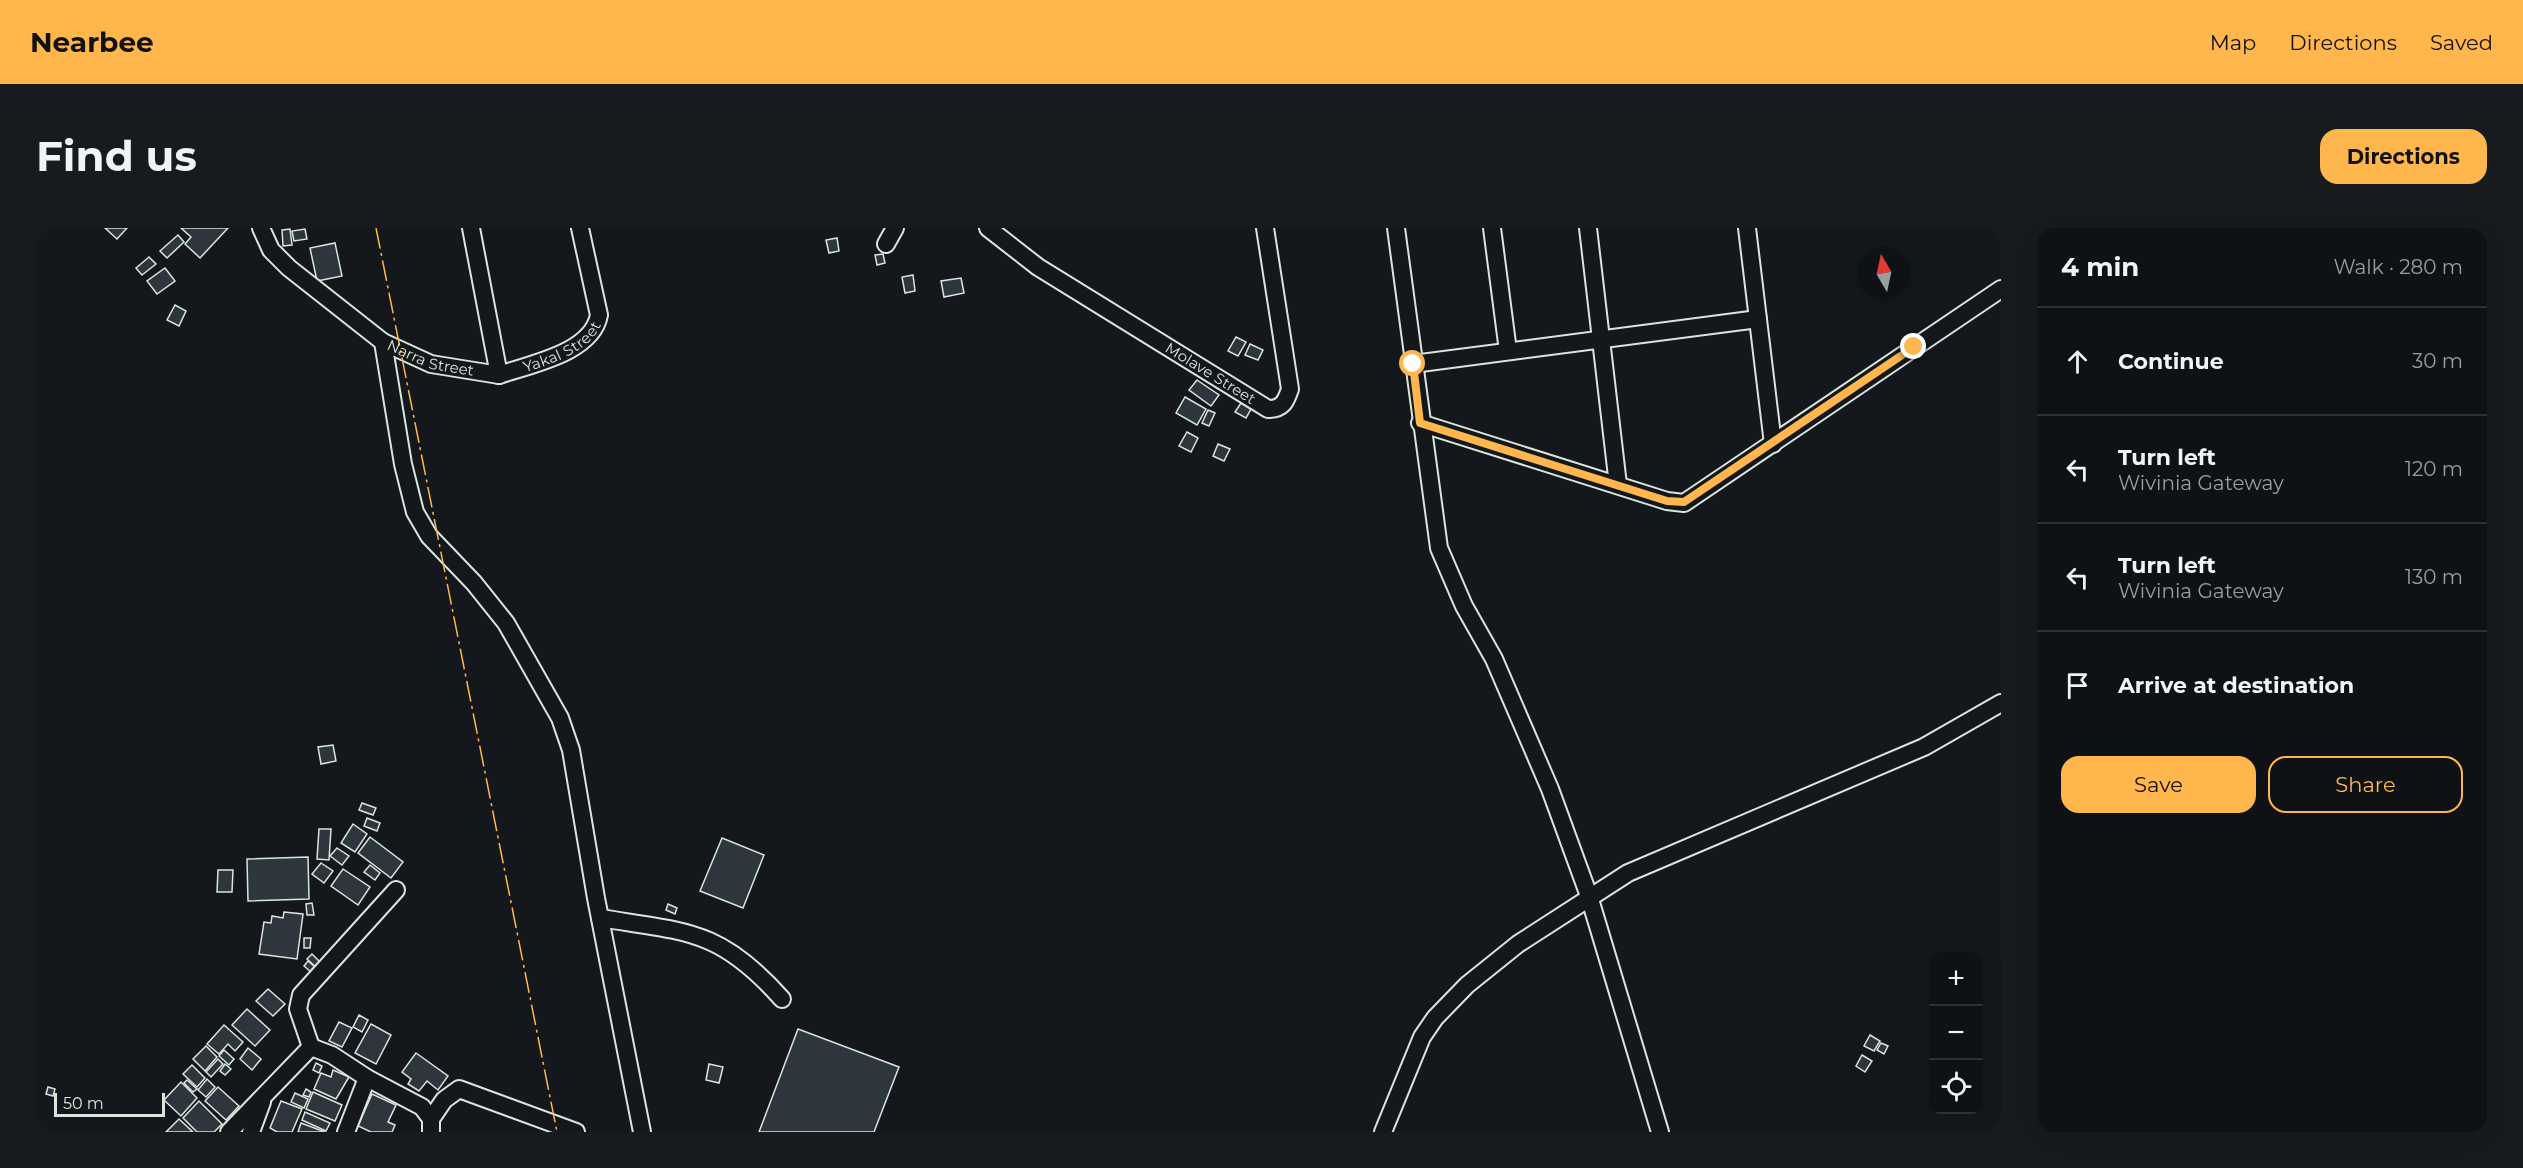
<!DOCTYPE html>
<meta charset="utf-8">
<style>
:root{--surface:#0f1215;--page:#181b1e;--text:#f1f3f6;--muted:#9b9ea0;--line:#2f3234;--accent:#ffb74d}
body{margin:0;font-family:Montserrat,sans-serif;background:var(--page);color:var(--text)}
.controls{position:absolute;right:18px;bottom:18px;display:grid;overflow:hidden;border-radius:12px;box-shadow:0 6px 24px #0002}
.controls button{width:54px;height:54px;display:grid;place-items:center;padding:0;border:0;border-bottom:2px solid var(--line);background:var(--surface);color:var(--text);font:30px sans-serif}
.compass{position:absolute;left:1821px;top:18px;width:54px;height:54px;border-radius:50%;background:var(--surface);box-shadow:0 6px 24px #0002;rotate:351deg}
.scale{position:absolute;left:18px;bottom:15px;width:111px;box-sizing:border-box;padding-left:6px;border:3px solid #d8e6dc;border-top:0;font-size:16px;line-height:21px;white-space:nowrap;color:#d8e6dc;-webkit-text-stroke:4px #14181c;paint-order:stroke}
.stop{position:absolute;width:18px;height:18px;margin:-14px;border:4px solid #ffb74d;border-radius:50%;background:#fff}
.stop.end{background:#ffb74d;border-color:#fff;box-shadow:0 2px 6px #0008}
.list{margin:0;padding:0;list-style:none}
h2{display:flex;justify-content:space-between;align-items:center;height:78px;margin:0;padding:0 24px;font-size:26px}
h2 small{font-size:20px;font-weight:400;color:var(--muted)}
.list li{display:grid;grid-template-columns:39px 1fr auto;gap:18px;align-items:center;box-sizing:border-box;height:108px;padding:0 24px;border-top:2px solid var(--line)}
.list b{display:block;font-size:22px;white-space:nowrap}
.list p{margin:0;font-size:20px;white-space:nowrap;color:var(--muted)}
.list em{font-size:20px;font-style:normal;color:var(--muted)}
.actions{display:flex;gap:12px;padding:18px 24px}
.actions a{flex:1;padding:14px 0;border:2px solid var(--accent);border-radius:18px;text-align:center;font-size:21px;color:var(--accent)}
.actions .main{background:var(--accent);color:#111}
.icon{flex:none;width:33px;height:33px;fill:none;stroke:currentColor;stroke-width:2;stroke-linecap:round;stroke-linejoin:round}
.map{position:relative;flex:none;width:1965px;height:904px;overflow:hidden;border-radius:18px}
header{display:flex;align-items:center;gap:36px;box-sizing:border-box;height:84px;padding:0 30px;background:var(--accent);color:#111}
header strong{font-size:28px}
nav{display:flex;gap:33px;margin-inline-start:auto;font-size:21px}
.intro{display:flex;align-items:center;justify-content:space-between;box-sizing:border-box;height:144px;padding:0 36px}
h1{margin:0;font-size:42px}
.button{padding:15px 27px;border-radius:18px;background:var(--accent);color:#111;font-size:21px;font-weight:700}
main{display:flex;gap:36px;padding:0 36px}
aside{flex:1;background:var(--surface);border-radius:18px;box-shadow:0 6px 24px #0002}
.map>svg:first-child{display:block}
</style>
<header>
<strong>Nearbee</strong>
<nav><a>Map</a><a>Directions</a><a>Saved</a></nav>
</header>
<div class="intro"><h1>Find us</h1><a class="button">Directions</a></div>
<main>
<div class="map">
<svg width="1965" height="904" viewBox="0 0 1965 904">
<rect width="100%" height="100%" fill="#14181c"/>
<!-- building -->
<g fill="#2c363c" stroke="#d8e6dc" stroke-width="1.5">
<polygon points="69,0 91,0 81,11"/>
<polygon points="145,0 192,0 164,30 149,16 155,9"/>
<polygon points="254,1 256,17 247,18 246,2"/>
<polygon points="269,1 271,11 258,13 256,3"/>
<polygon points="142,7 148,14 131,30 124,23"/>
<polygon points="801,10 803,23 793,25 790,12"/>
<polygon points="299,15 306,48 281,53 274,20"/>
<polygon points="847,26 849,35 841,37 839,27"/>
<polygon points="113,29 120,36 106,47 100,40"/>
<polygon points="129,40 139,53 121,66 111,53"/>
<polygon points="877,47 879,63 869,65 866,49"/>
<polygon points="925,50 928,65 908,69 905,53"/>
<polygon points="139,77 150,83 143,98 131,92"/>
<polygon points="1200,109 1210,114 1202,128 1192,123"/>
<polygon points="1214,116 1227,122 1222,132 1209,127"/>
<polygon points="1161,152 1183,167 1175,178 1153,162"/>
<polygon points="1149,169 1170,181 1161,197 1140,185"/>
<polygon points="1205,175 1215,181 1210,190 1199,184"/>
<polygon points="1172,182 1179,185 1173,198 1166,195"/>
<polygon points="1151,204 1162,210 1155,224 1143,218"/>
<polygon points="1182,216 1194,221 1188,233 1177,228"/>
<polygon points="297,517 300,533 285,536 282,519"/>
<polygon points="326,575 340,580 337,587 323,582"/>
<polygon points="331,590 344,595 341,603 328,598"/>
<polygon points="317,596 331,606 319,624 305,615"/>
<polygon points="283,601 295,601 293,632 281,631"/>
<polygon points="334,609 367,634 355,650 322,625"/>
<polygon points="686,610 728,627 707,680 664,663"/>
<polygon points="301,620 313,628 306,637 294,628"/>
<polygon points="272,629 273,671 212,673 211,631"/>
<polygon points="285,635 297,643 288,655 276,646"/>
<polygon points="334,637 344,645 339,652 328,644"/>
<polygon points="307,641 334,659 322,677 295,658"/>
<polygon points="182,642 197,642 196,664 181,664"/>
<polygon points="276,675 278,687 271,687 270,676"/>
<polygon points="632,676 641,680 639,686 630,682"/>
<polygon points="248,684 267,686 261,731 223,726 228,694 235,695 236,688 247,690"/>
<polygon points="268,710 275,710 274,720 268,720"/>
<polygon points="276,726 286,736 282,741 271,731"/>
<polygon points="272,733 279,739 275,744 268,738"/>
<polygon points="232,761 249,776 237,788 220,773"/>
<polygon points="211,781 234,802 219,818 196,797"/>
<polygon points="323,787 332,792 326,804 317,799"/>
<polygon points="303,794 316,800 306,819 293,813"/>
<polygon points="335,796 355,807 340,836 319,825"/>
<polygon points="188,797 207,814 199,823 192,816 183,826 171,816"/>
<polygon points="762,801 863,839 838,904 723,904"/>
<polygon points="1834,807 1844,813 1838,823 1828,818"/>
<polygon points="1845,815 1852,818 1848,826 1841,822"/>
<polygon points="170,818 181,829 169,843 157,831"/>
<polygon points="212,820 225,831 216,842 204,831"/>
<polygon points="188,822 198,831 193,837 183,828"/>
<polygon points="380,825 412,848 402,862 391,853 383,863 372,856 375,851 366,844"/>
<polygon points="1826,827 1836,833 1829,844 1820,838"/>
<polygon points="182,831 187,836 175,849 170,844"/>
<polygon points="280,835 286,838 283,845 277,842"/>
<polygon points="189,836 195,841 189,847 184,843"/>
<polygon points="673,836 687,839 683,855 670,852"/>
<polygon points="156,837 169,850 161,859 147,846"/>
<polygon points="297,842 313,849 300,871 278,861 285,845 295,849"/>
<polygon points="171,851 179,859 170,869 162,862"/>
<polygon points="151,852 161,861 157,864 148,855"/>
<polygon points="145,854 161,870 145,888 128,872"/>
<polygon points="12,859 19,861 17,868 10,866"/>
<polygon points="182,859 203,878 190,892 169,873"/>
<polygon points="270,861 275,864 273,869 267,867"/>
<polygon points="277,864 306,877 299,893 270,881"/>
<polygon points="259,865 272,871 268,880 255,874"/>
<polygon points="336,866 360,877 352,894 359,897 356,904 335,904 322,898"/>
<polygon points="163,873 186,896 178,904 161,904 147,890"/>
<polygon points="245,873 266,881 256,904 241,904 234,900"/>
<polygon points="269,884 294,895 290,903 266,892"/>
<polygon points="143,891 157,904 130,904"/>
<polygon points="265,895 289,904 262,904"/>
</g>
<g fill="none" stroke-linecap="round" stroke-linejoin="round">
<defs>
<g id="minor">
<path id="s1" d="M225,0L235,22L253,40L347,114L395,136L463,147"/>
<polyline points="435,0 463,147"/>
<path id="s2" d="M952,0L1002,39L1232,181C1247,181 1250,173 1254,161L1229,0"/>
<polyline points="1360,0 1403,320 1428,378 1458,431 1514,561 1553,668 1624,904"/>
<polyline points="1456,0 1472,123"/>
<polyline points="1552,0 1582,257"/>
<polyline points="1711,0 1737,216"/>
<polyline points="850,16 859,0"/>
<polyline points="347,114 367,236 379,284 393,308 438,355 470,395 524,490 535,522 560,670 606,904"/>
<polyline points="1377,136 1722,91"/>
<path id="s3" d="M463,147C495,136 556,125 563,87L544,0"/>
<polyline points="1384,195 1631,273 1648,275 1965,61"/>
<path d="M564,690C651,704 684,701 746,771"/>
<polyline points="275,819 262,781 265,767 360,662"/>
<polyline points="275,819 296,827 331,850 386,879 395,891 395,904"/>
<polyline points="395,891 408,872 423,861 540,904"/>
<polyline points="193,904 275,819"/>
<polyline points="215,904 226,874"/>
<polyline points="310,904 331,850"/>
<polyline points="1347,904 1386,809 1399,790 1431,757 1482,716 1592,645 1888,519 1965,475"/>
</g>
</defs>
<!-- minor casing -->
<use href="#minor" stroke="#d8e6dc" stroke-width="20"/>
<!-- minor -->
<use href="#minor" stroke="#14181c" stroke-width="16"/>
<!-- power -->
<polyline stroke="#ffb74d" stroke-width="1.5" stroke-dasharray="21 4.5 3 4.5" stroke-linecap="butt" points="340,0 521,904"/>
</g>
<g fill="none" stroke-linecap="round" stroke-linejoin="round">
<!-- route -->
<polyline stroke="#ffb74d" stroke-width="8" points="1377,136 1384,195 1631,273 1648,274 1878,119"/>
</g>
<g text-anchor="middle" stroke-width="4.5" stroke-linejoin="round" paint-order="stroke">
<!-- street labels -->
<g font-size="15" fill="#d8e6dc" stroke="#14181c">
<text dy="5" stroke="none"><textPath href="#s3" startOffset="70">Yakal Street</textPath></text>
<text dy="5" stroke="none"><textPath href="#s1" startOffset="220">Narra Street</textPath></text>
<text dy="5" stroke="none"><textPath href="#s2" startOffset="266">Molave Street</textPath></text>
</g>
</g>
</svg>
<div class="controls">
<button>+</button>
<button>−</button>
<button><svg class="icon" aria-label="locate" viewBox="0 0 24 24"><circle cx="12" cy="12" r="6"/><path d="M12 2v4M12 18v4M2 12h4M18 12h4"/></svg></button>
</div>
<svg class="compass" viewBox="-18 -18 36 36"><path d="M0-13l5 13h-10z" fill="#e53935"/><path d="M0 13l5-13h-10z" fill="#9b9ea0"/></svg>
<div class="scale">50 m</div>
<div class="stop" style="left:1377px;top:136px"></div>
<div class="stop end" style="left:1878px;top:119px"></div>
</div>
<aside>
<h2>4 min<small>Walk · 280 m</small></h2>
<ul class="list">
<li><svg class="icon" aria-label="ahead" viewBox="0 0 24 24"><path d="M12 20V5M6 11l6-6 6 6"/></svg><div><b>Continue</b></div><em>30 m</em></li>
<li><svg class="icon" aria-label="left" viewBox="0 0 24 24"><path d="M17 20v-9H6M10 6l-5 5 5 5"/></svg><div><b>Turn left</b><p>Wivinia Gateway</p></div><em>120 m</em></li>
<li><svg class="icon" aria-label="left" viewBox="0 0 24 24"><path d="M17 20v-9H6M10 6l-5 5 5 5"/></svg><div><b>Turn left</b><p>Wivinia Gateway</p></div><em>130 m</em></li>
<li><svg class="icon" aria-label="arrive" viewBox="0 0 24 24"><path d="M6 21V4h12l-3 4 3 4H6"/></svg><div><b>Arrive at destination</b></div></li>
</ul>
<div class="actions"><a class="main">Save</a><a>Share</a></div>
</aside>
</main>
